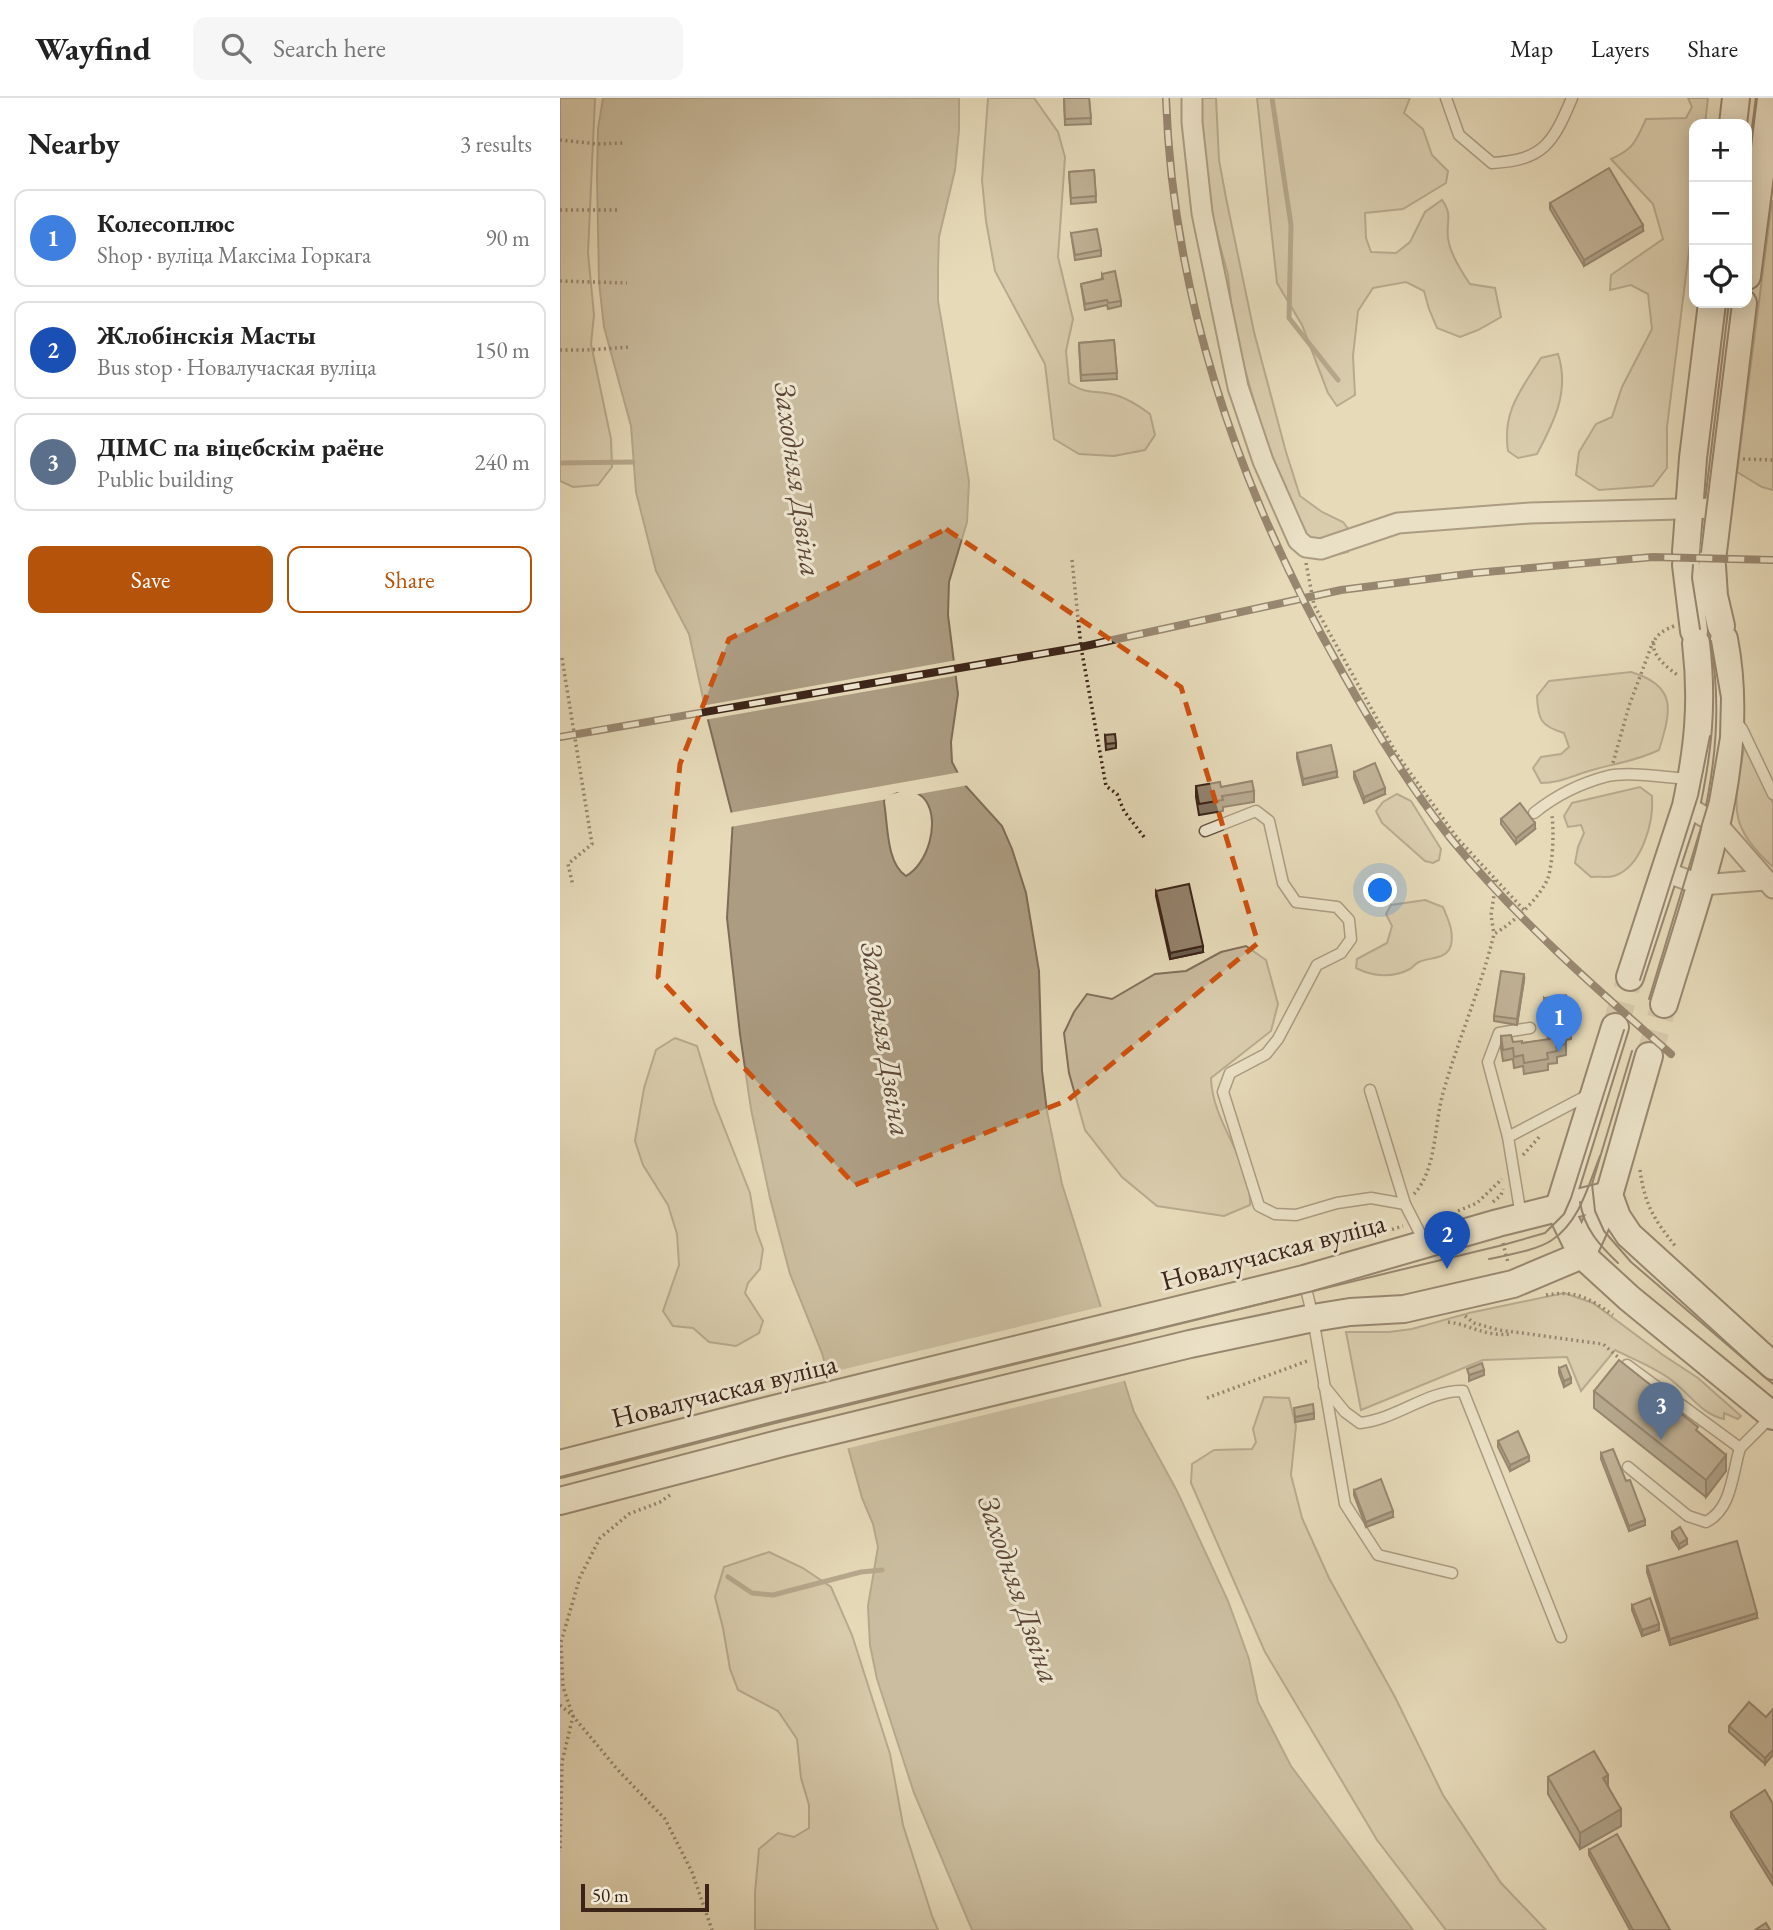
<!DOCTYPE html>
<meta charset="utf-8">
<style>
:root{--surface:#fff;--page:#f6f6f6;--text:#222;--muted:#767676;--line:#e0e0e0;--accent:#b45309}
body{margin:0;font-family:"EB Garamond",serif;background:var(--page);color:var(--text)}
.controls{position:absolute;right:21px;top:21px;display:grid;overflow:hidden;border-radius:14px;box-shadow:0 4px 18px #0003}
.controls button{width:63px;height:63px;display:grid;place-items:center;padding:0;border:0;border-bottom:2px solid var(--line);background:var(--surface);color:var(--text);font:35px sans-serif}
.scale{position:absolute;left:21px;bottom:18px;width:128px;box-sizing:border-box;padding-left:7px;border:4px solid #3b2318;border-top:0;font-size:19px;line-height:24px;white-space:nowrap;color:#3b2318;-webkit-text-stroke:5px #efe7d2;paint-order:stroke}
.you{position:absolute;left:821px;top:793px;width:24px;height:24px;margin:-18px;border:5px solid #fff;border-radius:50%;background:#1a73e8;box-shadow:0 0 0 10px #1a73e833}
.badge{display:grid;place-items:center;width:46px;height:46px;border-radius:50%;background:var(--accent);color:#fff;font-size:23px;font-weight:700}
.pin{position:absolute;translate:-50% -58px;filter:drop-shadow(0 2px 4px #0008)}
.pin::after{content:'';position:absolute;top:37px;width:24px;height:21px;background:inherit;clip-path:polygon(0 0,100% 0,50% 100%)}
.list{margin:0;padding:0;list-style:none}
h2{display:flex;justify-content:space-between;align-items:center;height:91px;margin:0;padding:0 28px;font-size:30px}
h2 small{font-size:23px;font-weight:400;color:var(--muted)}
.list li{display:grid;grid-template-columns:46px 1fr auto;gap:21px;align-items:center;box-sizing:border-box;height:98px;margin:0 14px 14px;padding:0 14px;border:2px solid var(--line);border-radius:14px}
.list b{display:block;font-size:26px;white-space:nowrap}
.list p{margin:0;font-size:23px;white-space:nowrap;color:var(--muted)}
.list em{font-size:23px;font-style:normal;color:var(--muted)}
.actions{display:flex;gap:14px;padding:21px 28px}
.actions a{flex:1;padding:16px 0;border:2px solid var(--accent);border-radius:14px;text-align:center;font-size:24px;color:var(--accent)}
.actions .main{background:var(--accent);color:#fff}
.icon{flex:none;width:38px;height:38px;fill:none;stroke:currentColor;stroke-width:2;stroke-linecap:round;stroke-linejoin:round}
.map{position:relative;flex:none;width:1213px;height:1832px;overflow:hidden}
header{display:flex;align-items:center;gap:42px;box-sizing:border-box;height:98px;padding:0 35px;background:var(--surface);border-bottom:2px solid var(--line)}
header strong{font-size:33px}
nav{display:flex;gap:38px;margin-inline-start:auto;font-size:24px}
.search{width:490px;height:63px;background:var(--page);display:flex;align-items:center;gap:18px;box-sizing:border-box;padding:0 24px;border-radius:14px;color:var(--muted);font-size:26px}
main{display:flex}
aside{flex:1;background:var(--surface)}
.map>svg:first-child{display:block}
</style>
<header>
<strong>Wayfind</strong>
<div class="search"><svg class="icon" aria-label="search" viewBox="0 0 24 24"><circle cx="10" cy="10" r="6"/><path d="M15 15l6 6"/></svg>Search here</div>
<nav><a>Map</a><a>Layers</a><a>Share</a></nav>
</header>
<main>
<aside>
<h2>Nearby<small>3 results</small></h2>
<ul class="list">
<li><span class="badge" style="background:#3f7fe0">1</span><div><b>Колесоплюс</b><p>Shop · вуліца Максіма Горкага</p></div><em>90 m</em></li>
<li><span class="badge" style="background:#1a4fb4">2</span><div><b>Жлобінскія Масты</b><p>Bus stop · Новалучаская вуліца</p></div><em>150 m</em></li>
<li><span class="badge" style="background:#5c6f8a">3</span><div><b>ДІМС па віцебскім раёне</b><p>Public building</p></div><em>240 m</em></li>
</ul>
<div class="actions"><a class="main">Save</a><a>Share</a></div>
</aside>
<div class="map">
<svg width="1213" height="1832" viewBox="0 0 1213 1832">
<rect width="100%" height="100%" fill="#e6dab9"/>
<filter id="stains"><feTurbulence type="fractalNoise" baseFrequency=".00286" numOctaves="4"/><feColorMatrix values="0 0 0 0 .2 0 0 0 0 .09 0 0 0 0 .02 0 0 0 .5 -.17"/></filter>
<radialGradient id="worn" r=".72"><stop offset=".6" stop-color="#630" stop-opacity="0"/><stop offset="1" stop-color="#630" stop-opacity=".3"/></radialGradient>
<!-- green -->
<g fill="#c9bb9e" stroke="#826f5b" stroke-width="2">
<polygon points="0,0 35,0 28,155 34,217 31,246 51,341 52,369 38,387 13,389 0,383"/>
<path d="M428,0H474L498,34L505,59L498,159L513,221L506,253L509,285C528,297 532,292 551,296C566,299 578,307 590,316L595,337L585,352L554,358L519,356L494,341L485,266L435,173L426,123L422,82Z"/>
<polygon points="641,0 656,0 659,62 666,100 694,234 726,354 740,398 762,414 783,424 792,436 788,454 775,457 755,446 736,423 705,342 674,233 668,177 652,118 639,36"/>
<path d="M697,0H850L844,15L863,31L872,57L888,73L886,85L843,111L805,115L806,140L811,154L836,155L850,144L865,114L882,102C893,117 886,123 888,140C890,156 901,173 910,186L935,190L941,219L918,232L900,239L877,230L869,211L864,193L846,184L813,190L798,213L793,258L795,297L777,308L768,295L742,227L717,185Z"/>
<path d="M1128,0H1148L1145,26H1134V113L1107,329V370L1093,388L1039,392L1016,377L1019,354L1036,326L1052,319L1062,289L1092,231L1088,196L1071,187L1050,192L1051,177L1103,141L1093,106L1051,61C1074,51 1076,43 1086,21L1126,20L1132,9Z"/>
<polygon points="1212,103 1213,103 1213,392 1202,389 1177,374"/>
<path d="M998,256C1010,293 994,324 977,356L958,360L948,353C942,313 961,292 981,260Z"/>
<path d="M1071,574C1118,588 1111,613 1099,652C1074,664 1055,665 1029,673C1012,678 999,685 981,685L973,670L981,659L1001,656L1009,649L1004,635C980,628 978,621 977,598L989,583Z"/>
<path d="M1184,649L1213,705V769C1165,725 1175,708 1184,649Z"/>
<path d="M1080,689L1092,698C1094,724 1082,769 1054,778C1047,780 1038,778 1031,779L1015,765L1018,749L1024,735L1021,727L1008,729L1004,718L1012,705Z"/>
<polygon points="837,696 851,703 881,751 879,762 873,765 865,763 822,725 816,713 823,704"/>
<path d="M865,802L883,809C888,821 894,833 891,847C887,862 870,859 859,864C855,866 853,869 850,871C833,880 813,879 796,870L797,861L827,845L832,828L826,816L831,807Z"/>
<path d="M686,848L706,862L718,906L711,933L651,980C652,1025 691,1061 690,1107L664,1118L597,1108L562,1079L525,1032L509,975L504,935L514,914L527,896L552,901L595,876L626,873L661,854Z"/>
<polygon points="115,940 137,948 154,1004 190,1095 196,1132 203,1151 200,1171 188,1185 185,1195 203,1223 199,1235 176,1248 149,1244 133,1230 113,1228 103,1213 119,1167 117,1136 108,1107 83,1067 75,1043 84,990 96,952"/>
<path d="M1004,1195L1033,1205L1103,1257L1138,1280L1181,1318L1178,1321L1164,1315V1321C1142,1317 1128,1294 1110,1281C1094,1269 1073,1261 1055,1252L1021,1293L1007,1259L923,1262L801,1312L786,1234H829L852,1231L909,1215Z"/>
<polygon points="704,1299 729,1300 736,1328 731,1377 742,1420 769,1480 835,1599 883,1697 941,1785 986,1832 886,1832 817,1742 705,1554 631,1385 632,1366 654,1352 692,1351 696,1344 693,1331"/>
<polygon points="209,1454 243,1470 271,1489 292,1537 330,1656 343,1727 372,1818 378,1832 195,1832 195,1794 199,1751 218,1735 234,1739 249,1730 249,1707 241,1680 237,1641 218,1613 178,1592 170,1571 163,1530 155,1499 164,1469"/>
</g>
<!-- water -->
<path fill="#ac9c82" stroke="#7f6c58" stroke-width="2" fill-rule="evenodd" d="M43,0H399V32L395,72L379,139L378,170V203L409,383L407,424L389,484L388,517L398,596L391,644L392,664L403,685L442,728L452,751L466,795L479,873L482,973L487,1013L502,1086L574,1314L617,1393L668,1503L689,1561L698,1604L731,1668L853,1832H412L354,1695L317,1581L310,1547L308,1508L318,1449L313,1426L302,1400L262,1255L230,1176L210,1100L191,1011L180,936L167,820L173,720L147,618L129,536L96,473L76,394L71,328L44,229L39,184L37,78L38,31ZM347,691C355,694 361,696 366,703C380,724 368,766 346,778C326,765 328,726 324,704L325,697Z"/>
<!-- pier -->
<g fill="#e6dab9">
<polygon points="397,562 400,577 144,622 141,608"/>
<polygon points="401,674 409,687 353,697 337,694 328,698 328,701 170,729 169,715"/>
<polygon points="544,1208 568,1282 285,1351 264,1276"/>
</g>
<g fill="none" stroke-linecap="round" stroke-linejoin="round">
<!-- stream -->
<g stroke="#7f6c58" stroke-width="5">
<polyline points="712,0 731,127 729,220 778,282"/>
<polyline points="0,365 73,364"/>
<polyline points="168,1479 192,1495 213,1497 301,1474 322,1472"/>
</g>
<!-- secondary-tunnel -->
<g stroke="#c4b599" stroke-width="26" stroke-dasharray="26 13" stroke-linecap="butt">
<polyline points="1055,929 1070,879"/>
<polyline points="1089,958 1104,906"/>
</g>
<defs>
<g id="lane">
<path d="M886,0L899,37L932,65C984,62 993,45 1012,0"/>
<polyline points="1175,622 1182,631 1213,696"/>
<path d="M974,715C995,698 1021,685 1048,678C1069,673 1108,680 1131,681"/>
<polyline points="645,733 696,713 709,723 723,785 736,804 777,809 789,822 791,841 781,855 757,867 718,941 706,956 670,975 663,994 699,1108 715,1116 736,1117 777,1105 811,1100 845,1106"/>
<polyline points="810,992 845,1106 865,1145"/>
<polyline points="948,1039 1030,996"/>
<polyline points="961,1118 948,1039 928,964 939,935 970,930"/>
<polyline points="744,1182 753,1220 785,1406 818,1457 892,1475"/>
<polyline points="1067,1267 1180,1350 1212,1318"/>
<path d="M764,1288L785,1314L800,1325C837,1321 868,1292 903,1293L1001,1539"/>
<path d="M1068,1369L1128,1418L1146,1424C1172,1411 1172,1376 1180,1350"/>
</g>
<g id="street">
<polyline points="632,0 632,24 642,115 678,289 703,363 738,442 746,449 761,451 838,425 970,415 1157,410"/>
<polyline points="1126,708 1157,726 1213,790"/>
<polyline points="1103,773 1141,787 1205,782"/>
</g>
<g id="secondary">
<polyline points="1173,26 1176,0"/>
<polyline points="1187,178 1210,0"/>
<polyline points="1126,454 1133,360 1152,205"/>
<polyline points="1153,454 1183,205"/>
<polyline points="1126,467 1134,533"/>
<polyline points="1152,468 1154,498 1161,528"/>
<path d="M1070,879L1126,708C1138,650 1143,605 1136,545"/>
<path d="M1104,906C1140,786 1188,667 1164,541"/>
<polyline points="1055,929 999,1109 1022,1157 1069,1200 1213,1318"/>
<polyline points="1049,1097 1057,1119 1069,1137 1213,1268"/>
<polyline points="0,1366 214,1311 744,1181 938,1125 1049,1097"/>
<polyline points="0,1403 222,1345 630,1246 753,1220 790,1214 844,1211 953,1186 1022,1157 1049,1097 1089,958"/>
</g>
</defs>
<!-- lane casing -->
<use href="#lane" stroke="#665140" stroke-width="13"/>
<!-- street casing -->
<use href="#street" stroke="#665140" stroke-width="23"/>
<!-- secondary casing -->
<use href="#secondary" stroke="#3b2318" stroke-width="30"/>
<!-- path -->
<g stroke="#3b2318" stroke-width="3.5" stroke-dasharray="2 3.5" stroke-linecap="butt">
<polyline points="0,42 38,46 63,45"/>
<polyline points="0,112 60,112"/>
<polyline points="0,183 67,185"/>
<polyline points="0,252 26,252 70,249"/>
<polyline points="1183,361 1213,362"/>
<polyline points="512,462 521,549 546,688 557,696 564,713 584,739"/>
<polyline points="746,465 754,507 836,655 898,741 964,812"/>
<path d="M1114,528C1078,542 1096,562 1119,578"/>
<polyline points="2,560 32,746 8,766 13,788"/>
<polyline points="1053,665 1069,608 1094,541"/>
<polyline points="934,782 935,791 931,817 934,836"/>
<polyline points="963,1057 981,1037"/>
<path d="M1080,1072C1085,1108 1094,1121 1116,1149"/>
<path d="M854,1096C877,1071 874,1027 883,995C898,942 921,890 934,836C952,826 980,800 988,780C993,764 994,734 992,718"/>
<polyline points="933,1104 941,1097 943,1091"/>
<polyline points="898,1113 917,1105 942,1081"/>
<polyline points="811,1138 843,1128"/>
<polyline points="943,1145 948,1165"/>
<path d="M986,1197C1016,1192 1029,1200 1053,1217"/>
<polyline points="905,1218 914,1225 939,1232 1043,1246 1059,1260"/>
<path d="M888,1224C912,1227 924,1239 952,1236"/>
<polyline points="647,1300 747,1263"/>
<polyline points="110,1397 100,1404 69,1416 40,1440 20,1479 1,1544 3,1589 13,1618 57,1671 105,1721 132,1774 152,1832"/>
<polyline points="0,1607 13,1618 2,1664 0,1754"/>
</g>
<!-- lane -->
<use href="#lane" stroke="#efe7d2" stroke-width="10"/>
<!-- street -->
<use href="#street" stroke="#efe7d2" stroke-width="19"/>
<!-- secondary -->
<use href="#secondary" stroke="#efe7d2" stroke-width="26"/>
<!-- tram -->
<g stroke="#3b2318" stroke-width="2">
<polyline points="1187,82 1197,0"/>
<polyline points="1141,454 1172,205"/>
<polyline points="1133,467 1132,480 1140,531"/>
<polyline points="1080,882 1138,698 1150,638"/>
<polyline points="1089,901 1149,703 1160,639 1161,600 1151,543"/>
<polyline points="1072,953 1032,1086 1035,1113 1044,1133 1071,1164 1213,1286"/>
<path d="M1020,1104C1024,1130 1039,1147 1058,1165"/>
<path d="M929,1161C947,1157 978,1152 992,1142C1020,1123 1028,1088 1040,1058"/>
<polyline points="0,1379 217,1323 943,1147 985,1135 1004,1116 1011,1100 1064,932"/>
</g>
<defs>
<g id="rail">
<path d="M606,0C613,204 681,396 781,572C814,631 849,688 891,741C956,820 1034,889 1111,956"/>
<polyline points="0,639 521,549 781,492 915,475 1093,459 1213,462"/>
</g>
</defs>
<!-- rail casing -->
<use href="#rail" stroke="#3b2318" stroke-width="8"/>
<!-- rail -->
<use href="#rail" stroke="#efe7d2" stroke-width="5" stroke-dasharray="16" stroke-linecap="butt"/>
</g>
<!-- wall -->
<g fill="#7f705d" stroke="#3b2318" stroke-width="2">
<polygon points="504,0 529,0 531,26 505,27"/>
<polygon points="534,72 536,104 511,106 509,74"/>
<polygon points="990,105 1083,133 1024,168 990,111"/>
<polygon points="511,135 541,152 541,158 515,162"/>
<polygon points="542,176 561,203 561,208 548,211 547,207 525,212 521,186 542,181"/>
<polygon points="554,242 557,281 521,283 519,245"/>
<polygon points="545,637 556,645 556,650 546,652"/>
<polygon points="737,655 777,679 743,687 737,660"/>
<polygon points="794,674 825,696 804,705 794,680"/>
<polygon points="636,688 661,689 694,693 694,704 663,709 663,713 639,717 636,699"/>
<polygon points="941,721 975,731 956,746 941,726"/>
<polygon points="596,793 643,854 610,861 596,798"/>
<polygon points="964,882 957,927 934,923 934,918"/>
<polygon points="984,900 1011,930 1011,941 1006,942 1006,957 997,959 997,965 988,966 988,972 964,976 963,968 954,970 953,961 943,963 941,950 941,938 953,944 962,945 988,942 984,911"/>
<polygon points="999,1270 1011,1285 1004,1289 999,1275"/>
<polygon points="1034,1293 1112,1308 1138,1334 1166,1373 1146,1399 1034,1310"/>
<polygon points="938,1343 969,1363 950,1373 938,1349"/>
<polygon points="1041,1355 1066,1383 1085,1427 1069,1433 1041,1361"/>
<polygon points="794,1392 833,1419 806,1429 794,1397"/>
<polygon points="1112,1434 1127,1446 1119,1451 1112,1440"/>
<polygon points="1087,1468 1197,1520 1110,1547 1087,1474"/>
<polygon points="1072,1507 1099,1532 1082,1538 1072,1512"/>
<polygon points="1206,1619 1205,1666 1169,1634 1169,1628"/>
<polygon points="988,1679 1048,1688 1061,1728 1020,1751 988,1696"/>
<polygon points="1213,1706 1213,1787 1171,1719 1171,1714"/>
<polygon points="1029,1752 1110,1832 1070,1832 1029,1757"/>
</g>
<!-- shaded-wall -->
<g fill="#685b4c" stroke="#3b2318" stroke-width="2">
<polygon points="1083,127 1083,133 1024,168 1024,162"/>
<polygon points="777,673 777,679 743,687 743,681"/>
<polygon points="825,690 825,696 804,705 804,699"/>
<polygon points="975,725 975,731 956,746 956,740"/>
<polygon points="643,848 643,854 610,861 610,855"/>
<polygon points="964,876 964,882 957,927 957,921"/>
<polygon points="924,1272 924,1277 909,1283 909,1277"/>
<polygon points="1011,1280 1011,1285 1004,1289 1004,1283"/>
<polygon points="754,1315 754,1321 735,1324 735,1319"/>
<polygon points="1166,1357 1166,1373 1146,1399 1146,1382"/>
<polygon points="969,1358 969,1363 950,1373 950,1367"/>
<polygon points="833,1413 833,1419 806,1429 806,1424"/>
<polygon points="1085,1422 1085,1427 1069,1433 1069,1428"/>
<polygon points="1127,1441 1127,1446 1119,1451 1119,1446"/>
<polygon points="1197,1515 1197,1520 1110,1547 1110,1541"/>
<polygon points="1099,1526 1099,1532 1082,1538 1082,1532"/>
<polygon points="1213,1652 1213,1657 1205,1666 1205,1660"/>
<polygon points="1048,1677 1048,1694 1043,1680"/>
<polygon points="1061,1711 1061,1728 1020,1751 1020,1735"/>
</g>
<!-- building -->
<g fill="#94826c" stroke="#3b2318" stroke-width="2">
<polygon points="504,0 529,0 531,20 505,21"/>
<polygon points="1049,70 1083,127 1024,162 990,105"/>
<polygon points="534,72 536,98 511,100 509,74"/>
<polygon points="537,131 541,152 515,157 511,135"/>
<polygon points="555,173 561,203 548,205 547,202 525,206 521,186 543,181 542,176"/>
<polygon points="554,242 557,275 521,277 519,245"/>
<polygon points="555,636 556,645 546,646 545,637"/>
<polygon points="771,647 777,673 743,681 737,655"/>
<polygon points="815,665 825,690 804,699 794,674"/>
<polygon points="692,683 694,693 662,698 663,702 639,706 636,688 660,684 661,689"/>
<polygon points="960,705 975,725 956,740 941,721"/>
<polygon points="629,786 643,848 610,855 596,793"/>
<polygon points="941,873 964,876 957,921 934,918"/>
<polygon points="1006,897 1011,930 1004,931 1006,946 996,948 997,953 987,955 988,961 964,965 963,957 954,959 953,950 943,952 941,938 951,937 953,944 962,943 962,945 990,941 984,900"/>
<polygon points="1059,1262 1112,1304 1110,1307 1138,1329 1136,1332 1166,1357 1146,1382 1034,1293"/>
<polygon points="922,1265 924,1272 909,1277 907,1271"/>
<polygon points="1006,1267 1011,1280 1004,1283 999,1270"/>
<polygon points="753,1306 754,1315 735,1319 734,1310"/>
<polygon points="958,1333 969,1358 950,1367 938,1343"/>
<polygon points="1053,1351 1066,1383 1070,1382 1085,1422 1069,1428 1041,1355"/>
<polygon points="821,1381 833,1413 806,1424 794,1392"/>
<polygon points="1120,1429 1127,1441 1119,1446 1112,1434"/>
<polygon points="1177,1443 1197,1515 1110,1541 1087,1468"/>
<polygon points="1090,1500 1099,1526 1082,1532 1072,1507"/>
<polygon points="1189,1604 1206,1619 1213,1611 1213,1652 1205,1660 1169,1628"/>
<polygon points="1034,1653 1048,1677 1043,1680 1061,1711 1020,1735 988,1679"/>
<polygon points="1205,1692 1213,1706 1213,1781 1171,1714"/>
<polygon points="1057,1736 1110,1832 1073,1832 1029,1752"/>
<polygon points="1206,1825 1210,1832 1195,1832"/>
</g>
<!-- marked area -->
<path d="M0 0H1213V1832H0ZM386,431L621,589L698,845L508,1002L295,1087L98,879L120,666L169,541Z" fill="#e6dab9" fill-opacity=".55" fill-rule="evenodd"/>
<path fill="none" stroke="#ce510e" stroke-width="5" stroke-dasharray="14 9" stroke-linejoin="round" d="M386,431L621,589L698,845L508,1002L295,1087L98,879L120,666L169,541Z"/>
<g text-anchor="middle" stroke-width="6" stroke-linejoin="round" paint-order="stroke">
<!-- street labels -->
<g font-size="28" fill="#3b2318" stroke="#efe7d2">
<text transform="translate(713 1153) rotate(-15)" y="10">Новалучаская вуліца</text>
<text transform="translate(164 1292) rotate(-14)" y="10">Новалучаская вуліца</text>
</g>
<!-- water labels -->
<g font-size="30" font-style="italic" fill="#5d4738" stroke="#efe7d2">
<text transform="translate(238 381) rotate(82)" y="10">Заходняя Дзвіна</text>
<text transform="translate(326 941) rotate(81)" y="10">Заходняя Дзвіна</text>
<text transform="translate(459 1491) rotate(71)" y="10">Заходняя Дзвіна</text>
</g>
</g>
<rect width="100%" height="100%" filter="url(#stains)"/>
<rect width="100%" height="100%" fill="url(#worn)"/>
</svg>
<div class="controls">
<button>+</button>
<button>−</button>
<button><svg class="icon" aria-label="locate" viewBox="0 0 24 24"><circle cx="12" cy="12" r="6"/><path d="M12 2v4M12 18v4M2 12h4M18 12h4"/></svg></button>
</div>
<div class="scale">50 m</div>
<div class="you"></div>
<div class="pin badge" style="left:999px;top:954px;background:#3f7fe0">1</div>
<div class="pin badge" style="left:887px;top:1171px;background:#1a4fb4">2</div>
<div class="pin badge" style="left:1101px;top:1342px;background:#5c6f8a">3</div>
</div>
</main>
